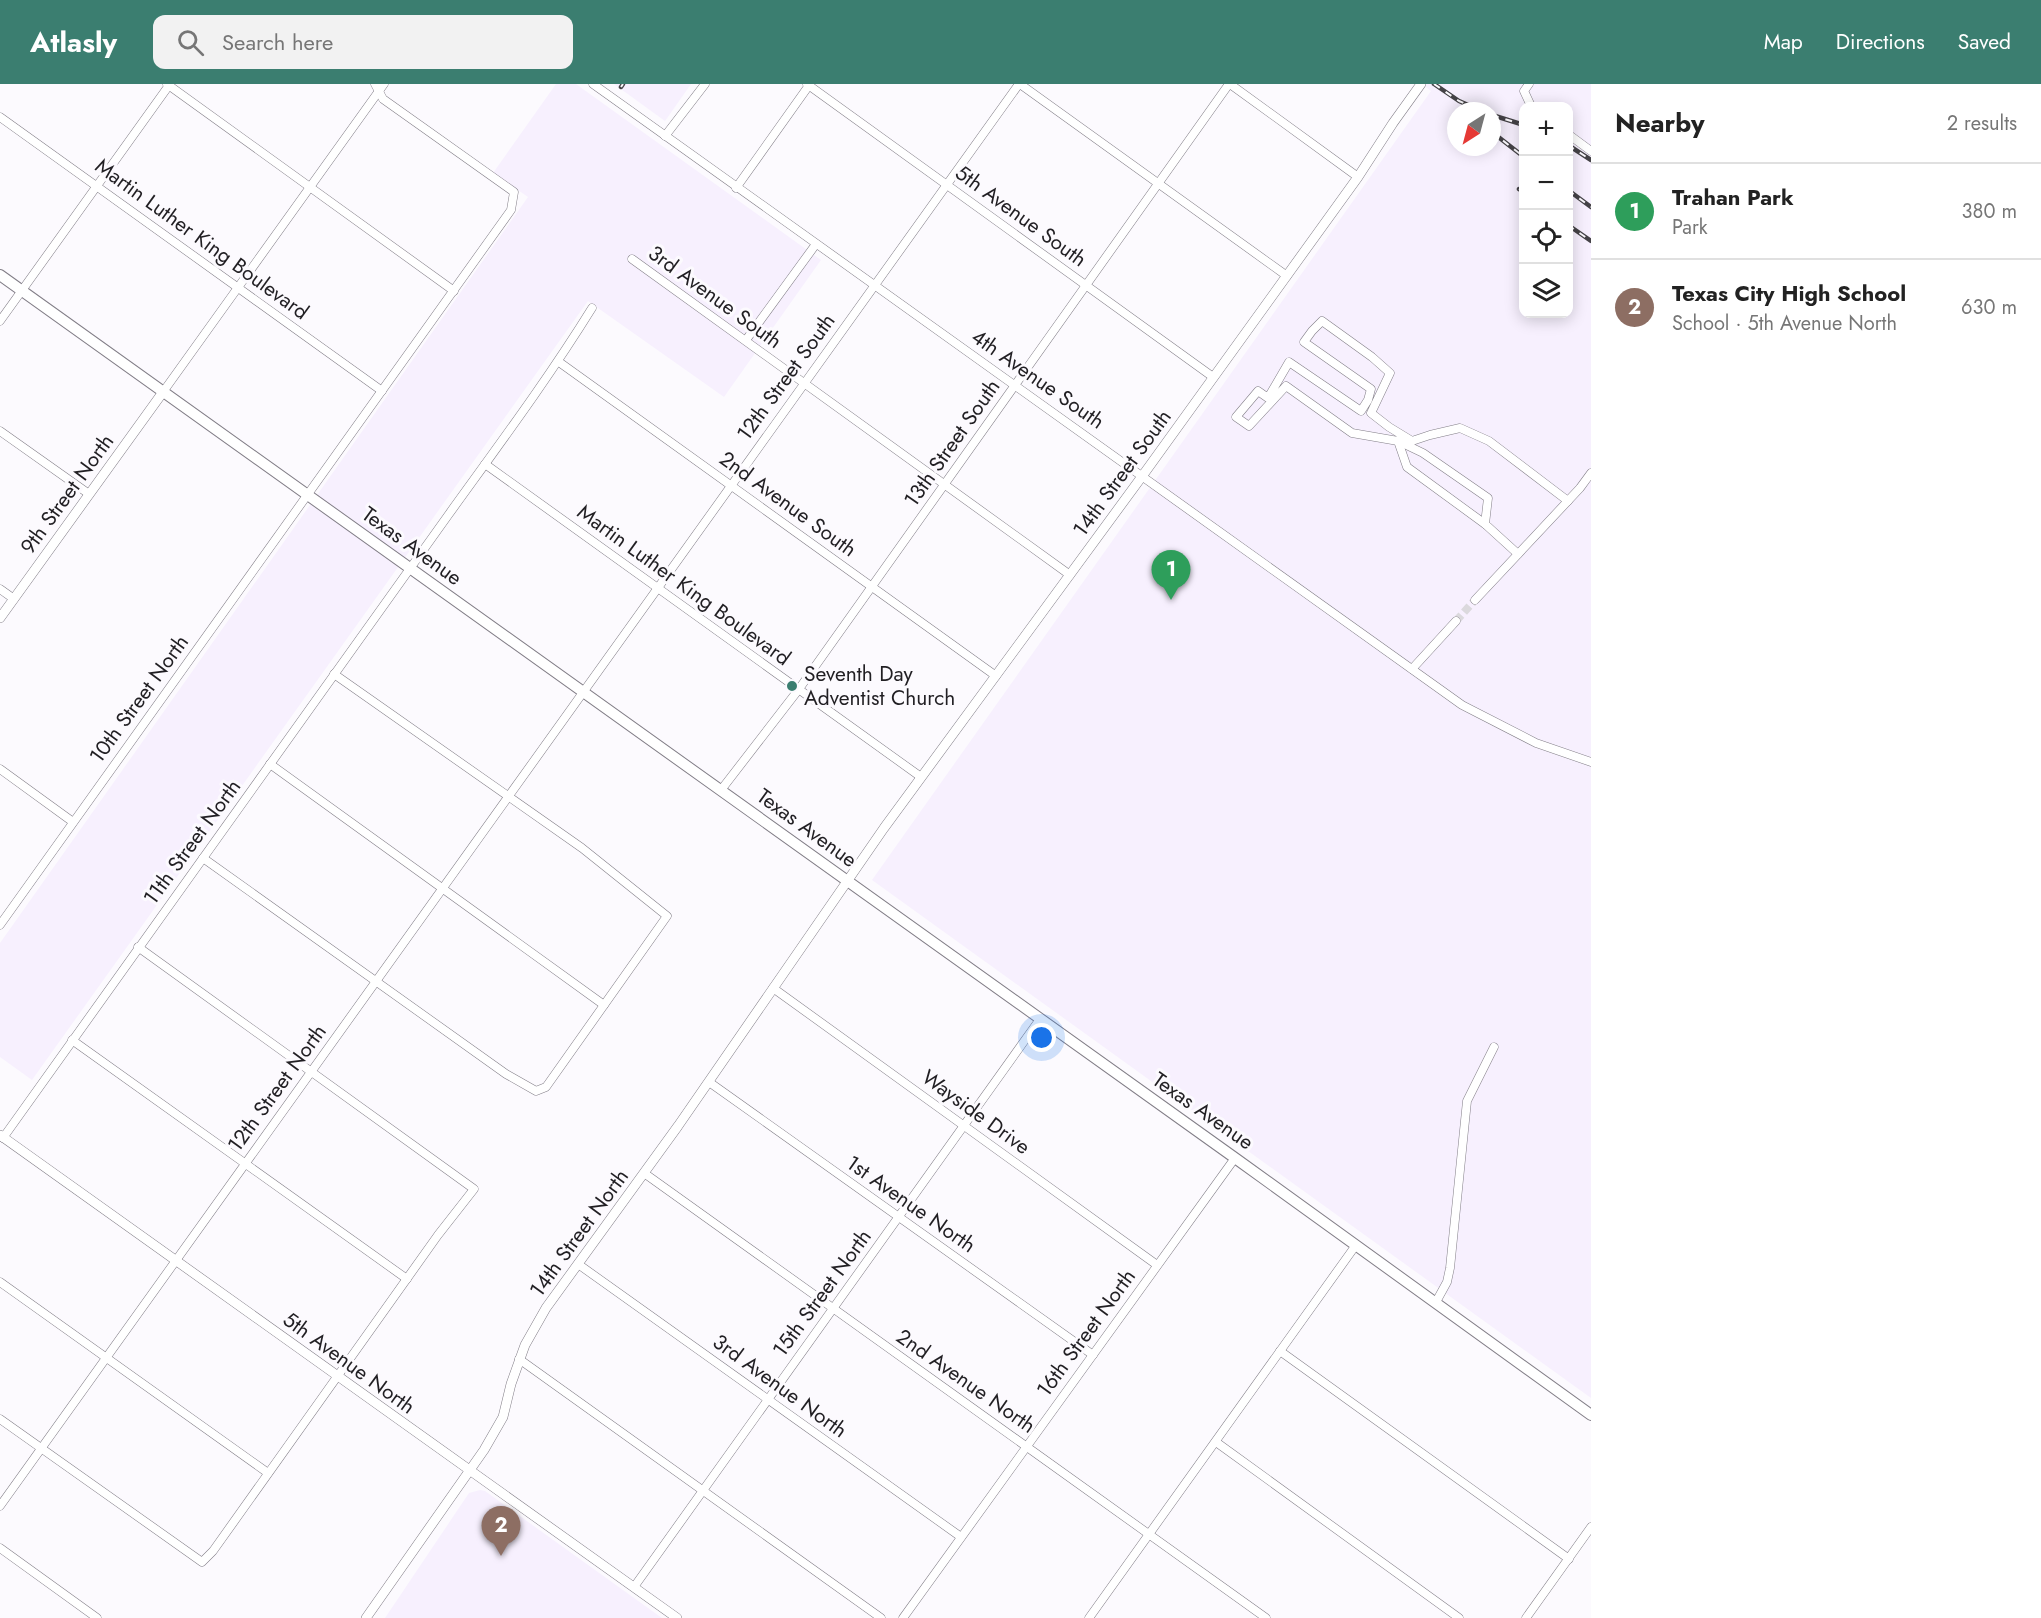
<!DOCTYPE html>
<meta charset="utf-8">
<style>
:root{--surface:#fff;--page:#f2f2f2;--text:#222;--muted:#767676;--line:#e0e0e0;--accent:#3b7e70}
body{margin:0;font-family:Jost,sans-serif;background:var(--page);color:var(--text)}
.controls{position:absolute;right:18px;top:18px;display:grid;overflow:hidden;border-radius:12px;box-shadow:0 3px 15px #0003}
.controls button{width:54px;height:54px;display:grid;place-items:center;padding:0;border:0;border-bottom:2px solid var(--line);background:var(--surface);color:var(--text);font:30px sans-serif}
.compass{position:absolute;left:1447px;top:18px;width:54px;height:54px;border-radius:50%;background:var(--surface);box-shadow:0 3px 15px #0003;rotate:216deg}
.you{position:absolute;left:1042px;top:954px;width:21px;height:21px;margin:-15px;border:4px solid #fff;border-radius:50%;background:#1a73e8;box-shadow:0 0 0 9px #1a73e833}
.badge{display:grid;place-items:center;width:39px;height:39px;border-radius:50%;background:var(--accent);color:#fff;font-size:20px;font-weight:700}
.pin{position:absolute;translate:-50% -50px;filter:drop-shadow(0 2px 3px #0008)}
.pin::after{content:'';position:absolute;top:32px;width:21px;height:18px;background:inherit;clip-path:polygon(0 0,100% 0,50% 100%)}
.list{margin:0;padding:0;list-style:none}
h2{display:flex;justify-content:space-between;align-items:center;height:78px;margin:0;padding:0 24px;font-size:26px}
h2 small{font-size:20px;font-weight:400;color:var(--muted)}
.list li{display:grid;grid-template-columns:39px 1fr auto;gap:18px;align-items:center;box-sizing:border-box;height:96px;padding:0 24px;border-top:2px solid var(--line)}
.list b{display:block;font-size:22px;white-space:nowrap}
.list p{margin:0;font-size:20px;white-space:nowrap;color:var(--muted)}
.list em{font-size:20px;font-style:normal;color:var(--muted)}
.icon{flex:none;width:33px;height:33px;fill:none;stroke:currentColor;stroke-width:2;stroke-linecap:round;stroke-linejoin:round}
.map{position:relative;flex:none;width:1591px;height:1534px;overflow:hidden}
header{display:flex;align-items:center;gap:36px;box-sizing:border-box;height:84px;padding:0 30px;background:var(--accent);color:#fff}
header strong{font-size:28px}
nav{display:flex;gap:33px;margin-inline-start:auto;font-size:21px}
.search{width:420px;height:54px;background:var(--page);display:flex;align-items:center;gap:15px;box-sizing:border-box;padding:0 21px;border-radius:12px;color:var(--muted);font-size:22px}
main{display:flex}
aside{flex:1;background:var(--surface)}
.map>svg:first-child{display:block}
</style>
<header>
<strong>Atlasly</strong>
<div class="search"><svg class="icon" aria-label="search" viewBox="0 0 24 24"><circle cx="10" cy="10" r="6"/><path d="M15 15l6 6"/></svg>Search here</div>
<nav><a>Map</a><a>Directions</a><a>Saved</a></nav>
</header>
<main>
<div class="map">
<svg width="1591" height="1534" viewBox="0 0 1591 1534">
<rect width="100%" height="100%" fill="#fcfafe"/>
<!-- built -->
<g fill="#f7f0fe" fill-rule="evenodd">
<polygon points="556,0 576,0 821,176 724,313 588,217 32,996 0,973 0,859 528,113 493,89"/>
<polygon points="614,0 691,0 665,37"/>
<path d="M1422,0H1591V1314L872,796L1431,7ZM1524,22H1568V230H1524ZM1456,27H1492V63H1456Z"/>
<polygon points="480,1406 485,1407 662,1534 385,1534 469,1409"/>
</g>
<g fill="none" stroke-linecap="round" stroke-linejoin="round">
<!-- minor-tunnel -->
<polyline stroke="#dbd9dd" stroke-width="8" stroke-dasharray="8 4" stroke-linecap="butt" points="1456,537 1475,516"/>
<defs>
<g id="minor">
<polyline points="167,0 454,207"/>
<polyline points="593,0 1462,621 1536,659 1591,678"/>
<polyline points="807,0 1213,293"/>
<polyline points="1020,0 1287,192"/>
<polyline points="1230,0 1358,93"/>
<polyline points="1529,0 1524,7 1531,22"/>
<polyline points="0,33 382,307"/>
<polyline points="1568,50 1591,67"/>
<polyline points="665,52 705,0"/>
<polyline points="736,104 810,0"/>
<polyline points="632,175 1070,491"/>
<polyline points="0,237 170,0"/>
<polyline points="746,256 816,160"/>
<polyline points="559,278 996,592"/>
<polyline points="163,308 384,0"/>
<polyline points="0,347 89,410"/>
<polyline points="1398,357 1407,383 1485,440"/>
<polyline points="485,380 921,693"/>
<polyline points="1518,470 1485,440 1488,414 1423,369 1398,357 1352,349 1286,302 1249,342 1236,333 1258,307 1268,314 1289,278 1361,327 1368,316 1371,305 1304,258 1312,247 1322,237 1372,273 1390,289 1371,329 1389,343 1412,357 1430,351 1460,344 1489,357 1568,417"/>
<polyline points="0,505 14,515"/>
<polyline points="1475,516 1580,404 1591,389"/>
<polyline points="1412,585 1456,537"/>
<polyline points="270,680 604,921"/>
<polyline points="0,685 73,738"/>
<polyline points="721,706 799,605 1229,0"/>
<polyline points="203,774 506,990 536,1007 546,1003 667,832 582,764 334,590"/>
<polyline points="0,841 511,126 514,108 383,15 375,0"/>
<polyline points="773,904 1157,1181"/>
<polyline points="72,956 407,1195"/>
<polyline points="709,998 1093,1271"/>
<path d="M3,1054L449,430C498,362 548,295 592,224"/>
<polyline points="644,1089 1266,1534"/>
<polyline points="578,1180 961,1453"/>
<polyline points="0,1198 268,1389"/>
<polyline points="1436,1218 1447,1198 1450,1184 1467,1017 1494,963"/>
<polyline points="1280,1267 1569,1475"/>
<polyline points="519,1275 881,1534"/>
<polyline points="0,1335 202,1478 213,1467 438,1151 474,1105 138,863"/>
<polyline points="1216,1358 1459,1534"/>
<polyline points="0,1422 1019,0"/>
<polyline points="0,1464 97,1534"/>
<polyline points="634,1503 1040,935"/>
<polyline points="903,1534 1235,1074"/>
<polyline points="1089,1534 1356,1161"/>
<polyline points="1526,1534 1591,1443"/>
</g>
<g id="tertiary">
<polyline points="0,534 163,308"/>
<polyline points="0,1051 677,1534"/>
<polyline points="366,1534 484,1366 503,1333 511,1300 525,1261 546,1224 678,1042 884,744 1143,391 1358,93 1393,39 1421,0"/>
</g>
<polyline id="secondary" points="0,191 1235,1074 1591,1331"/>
</defs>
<!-- minor casing -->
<use href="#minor" stroke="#827e87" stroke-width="9"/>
<!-- tertiary casing -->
<use href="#tertiary" stroke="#827e87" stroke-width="10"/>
<!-- secondary casing -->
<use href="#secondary" stroke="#827e87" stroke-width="12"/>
<!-- minor -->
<use href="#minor" stroke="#fff" stroke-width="8"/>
<!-- tertiary -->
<use href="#tertiary" stroke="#fff" stroke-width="9"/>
<!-- secondary -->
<use href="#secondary" stroke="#fff" stroke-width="10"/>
<defs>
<g id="rail">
<polyline points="1434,0 1459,17 1482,27"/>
<polyline points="621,3 623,0"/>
<polyline points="1492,31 1524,41"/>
<polyline points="1492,48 1524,73"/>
<polyline points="1568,61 1591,76"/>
<polyline points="1519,105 1524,108"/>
<polyline points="1568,106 1591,123"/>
<polyline points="1568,141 1591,157"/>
</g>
</defs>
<!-- rail casing -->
<use href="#rail" stroke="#454347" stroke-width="4.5"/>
<!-- rail -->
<use href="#rail" stroke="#fcfafe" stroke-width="2" stroke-dasharray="7" stroke-linecap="butt"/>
</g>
<!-- markers -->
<circle fill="#3b7e70" stroke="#fcfafe" stroke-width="2" cx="792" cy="602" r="6"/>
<g text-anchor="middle" stroke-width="6" stroke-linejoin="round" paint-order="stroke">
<!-- street labels -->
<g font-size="21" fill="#211f23" stroke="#fcfafe">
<text transform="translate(1021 132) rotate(36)" y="7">5th Avenue South</text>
<text transform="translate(202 155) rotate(36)" y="7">Martin Luther King Boulevard</text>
<text transform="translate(715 213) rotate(36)" y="7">3rd Avenue South</text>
<text transform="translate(786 293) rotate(-54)" y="7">12th Street South</text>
<text transform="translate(1038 295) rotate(35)" y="7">4th Avenue South</text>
<text transform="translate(952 359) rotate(-55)" y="7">13th Street South</text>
<text transform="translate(1122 389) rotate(-54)" y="7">14th Street South</text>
<text transform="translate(67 410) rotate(-54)" y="7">9th Street North</text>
<text transform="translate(788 420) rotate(36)" y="7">2nd Avenue South</text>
<text transform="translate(412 462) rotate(36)" y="7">Texas Avenue</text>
<text transform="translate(684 501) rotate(36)" y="7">Martin Luther King Boulevard</text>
<text transform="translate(139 615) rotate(-54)" y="7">10th Street North</text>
<text transform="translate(807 744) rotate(36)" y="7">Texas Avenue</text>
<text transform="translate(192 758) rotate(-54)" y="7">11th Street North</text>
<text transform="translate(277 1004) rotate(-54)" y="7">12th Street North</text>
<text transform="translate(1203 1027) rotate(35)" y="7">Texas Avenue</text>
<text transform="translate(976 1028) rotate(36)" y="7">Wayside Drive</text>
<text transform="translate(911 1120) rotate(35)" y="7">1st Avenue North</text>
<text transform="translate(579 1149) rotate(-54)" y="7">14th Street North</text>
<text transform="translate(822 1209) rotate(-54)" y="7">15th Street North</text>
<text transform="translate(1086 1249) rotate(-54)" y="7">16th Street North</text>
<text transform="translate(349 1279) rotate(36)" y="7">5th Avenue North</text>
<text transform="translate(966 1297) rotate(35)" y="7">2nd Avenue North</text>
<text transform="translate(780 1302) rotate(36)" y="7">3rd Avenue North</text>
</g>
<!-- poi labels -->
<g font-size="21" fill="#211f23" stroke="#fcfafe" text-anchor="start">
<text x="804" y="597">Seventh Day<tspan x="804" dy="24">Adventist Church</tspan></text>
</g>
</g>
</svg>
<div class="controls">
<button>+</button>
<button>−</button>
<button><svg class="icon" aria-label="locate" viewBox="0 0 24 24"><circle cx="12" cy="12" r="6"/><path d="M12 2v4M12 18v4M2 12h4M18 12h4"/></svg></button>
<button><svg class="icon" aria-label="layers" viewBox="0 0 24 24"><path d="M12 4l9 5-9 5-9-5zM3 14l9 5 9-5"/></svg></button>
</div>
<svg class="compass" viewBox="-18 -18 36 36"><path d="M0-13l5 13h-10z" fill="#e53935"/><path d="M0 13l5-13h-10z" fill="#767676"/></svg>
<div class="you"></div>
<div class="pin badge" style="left:1171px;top:516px;background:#2e9e5b">1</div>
<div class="pin badge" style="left:501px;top:1472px;background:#8d6e63">2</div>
</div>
<aside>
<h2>Nearby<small>2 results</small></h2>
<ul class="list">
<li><span class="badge" style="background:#2e9e5b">1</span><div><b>Trahan Park</b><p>Park</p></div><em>380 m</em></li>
<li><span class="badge" style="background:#8d6e63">2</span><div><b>Texas City High School</b><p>School · 5th Avenue North</p></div><em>630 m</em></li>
</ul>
</aside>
</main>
